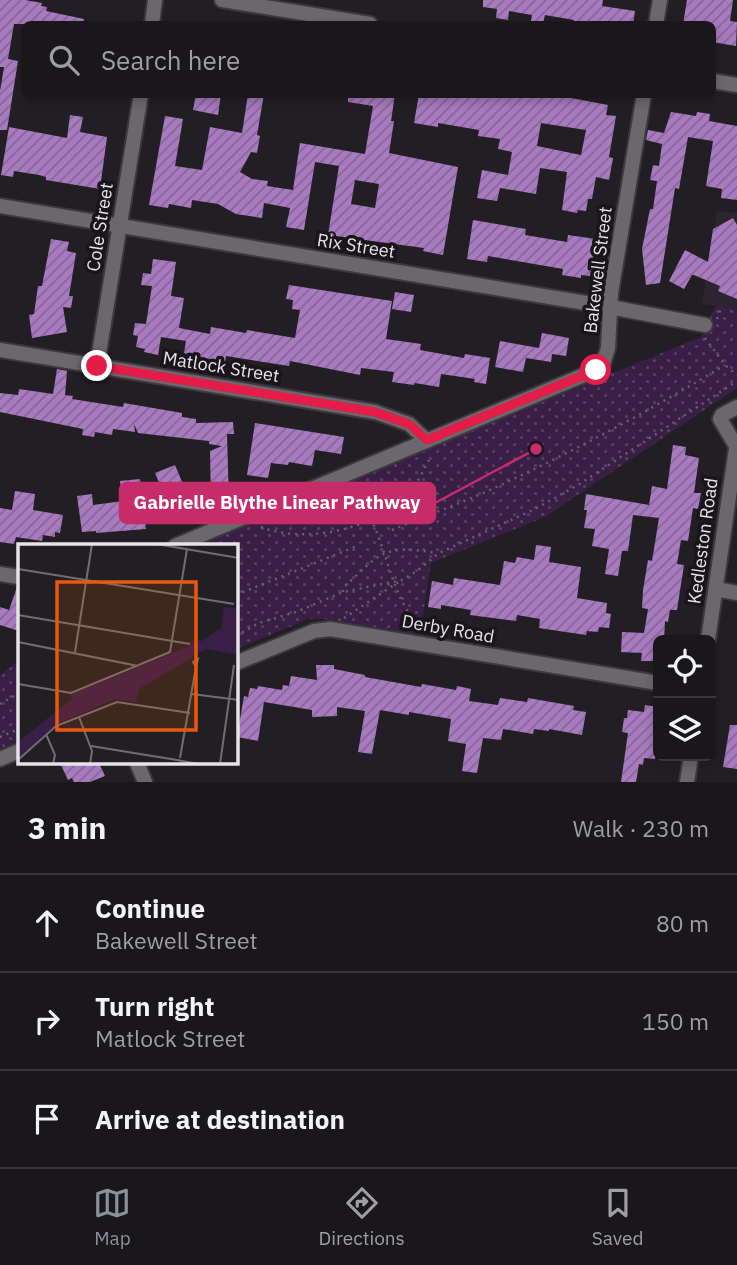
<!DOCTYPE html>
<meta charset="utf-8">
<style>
:root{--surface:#1a171b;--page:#232024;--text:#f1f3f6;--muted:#9f9fa3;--line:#38363a;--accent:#8c9099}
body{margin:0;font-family:"IBM Plex Sans",sans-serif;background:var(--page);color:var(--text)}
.controls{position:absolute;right:21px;bottom:21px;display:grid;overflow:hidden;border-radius:10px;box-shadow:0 4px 10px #0003}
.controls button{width:63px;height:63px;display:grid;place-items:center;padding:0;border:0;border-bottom:2px solid var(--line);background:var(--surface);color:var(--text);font:35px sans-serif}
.stop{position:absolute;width:21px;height:21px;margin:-16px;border:5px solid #e11d48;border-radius:50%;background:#fff}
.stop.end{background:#e11d48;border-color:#fff;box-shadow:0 2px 7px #0008}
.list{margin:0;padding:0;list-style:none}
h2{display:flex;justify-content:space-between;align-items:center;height:91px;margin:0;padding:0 28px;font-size:30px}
h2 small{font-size:23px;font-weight:400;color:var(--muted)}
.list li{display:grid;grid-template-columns:46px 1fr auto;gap:21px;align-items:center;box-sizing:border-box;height:98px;padding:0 28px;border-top:2px solid var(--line)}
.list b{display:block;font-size:26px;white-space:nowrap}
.list p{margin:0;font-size:23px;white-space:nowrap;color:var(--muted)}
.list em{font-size:23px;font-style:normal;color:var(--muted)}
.icon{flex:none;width:38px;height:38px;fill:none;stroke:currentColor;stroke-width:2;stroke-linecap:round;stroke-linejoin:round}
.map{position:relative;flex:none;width:737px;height:782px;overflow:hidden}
.search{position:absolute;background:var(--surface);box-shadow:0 4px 10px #0003;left:21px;right:21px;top:21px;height:77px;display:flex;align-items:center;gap:18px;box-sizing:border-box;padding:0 24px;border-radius:10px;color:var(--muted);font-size:26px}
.sheet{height:385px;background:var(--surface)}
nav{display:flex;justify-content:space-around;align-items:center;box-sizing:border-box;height:98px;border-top:2px solid var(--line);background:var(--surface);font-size:19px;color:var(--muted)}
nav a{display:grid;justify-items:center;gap:4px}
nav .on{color:var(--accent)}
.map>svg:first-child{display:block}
</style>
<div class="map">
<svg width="737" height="782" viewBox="0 0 737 782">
<defs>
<pattern id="grass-dots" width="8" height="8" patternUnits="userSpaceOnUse" patternTransform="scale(1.75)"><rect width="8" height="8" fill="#391e46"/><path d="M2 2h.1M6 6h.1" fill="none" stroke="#563f61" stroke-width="1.8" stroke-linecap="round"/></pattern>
<pattern id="building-hatch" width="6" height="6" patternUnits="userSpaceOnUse" patternTransform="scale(1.75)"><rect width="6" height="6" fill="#a87abf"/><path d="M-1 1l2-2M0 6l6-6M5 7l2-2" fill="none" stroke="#856795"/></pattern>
</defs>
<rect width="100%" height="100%" fill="#221f24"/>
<!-- built -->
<polygon fill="#2c252f" points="717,211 737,213 737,309 702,304"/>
<!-- grass -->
<g fill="url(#grass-dots)">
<polygon points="717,306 737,309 737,388 545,517 431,563 420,634 324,619 309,619 236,649 236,546 191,546 701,337 705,331 708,318"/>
<polygon points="19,660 19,741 0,750 0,675"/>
</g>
<!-- building -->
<g fill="url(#building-hatch)" fill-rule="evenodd">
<polygon points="0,0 25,0 42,3 41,6 47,7 46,11 84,19 83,24 14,24 8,59 18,61 7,130 0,130 0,91 4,67 0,67"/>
<polygon points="483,0 603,0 602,6 635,11 633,24 618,22 618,24 573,24 574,20 545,15 543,23 531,21 532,15 509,11 508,20 496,18 497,9 483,7"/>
<polygon points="687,0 733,0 730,21 737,22 736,46 712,42 712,24 683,24"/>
<polygon points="196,94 221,94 218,115 193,110"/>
<path d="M248,94H264L257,135L260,136L257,153L251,152L240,172L252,179L268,181L267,186L293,190L300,143L365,154L373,106L348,102V94H395L391,121H394L389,153L458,167L443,255L423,251L424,248L328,235L339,166L315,162L304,230L286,227L290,208L264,203L262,218L236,214L218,204L192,200L191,208L169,204L168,208L149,205L165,116L183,119L175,166L202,170L210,127L242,133ZM355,180L379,184L375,208L351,204Z"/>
<path d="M419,94H541L555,97V95L608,105L606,115L616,116L609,157L613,158L609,180L596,177L592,199H588L586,211L578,210L577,213L562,210L567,172L540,168L536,194L500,188L497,201L477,198L482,170L508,175L512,152L498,149L500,139L478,136L479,130L438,123V127L414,123ZM541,123L586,130L581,155L537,146Z"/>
<polygon points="671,112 696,116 697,112 710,114 709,121 737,126 737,200 721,198 722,189 706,186 713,141 688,137 679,189 675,188 660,283 646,285 642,249 650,209 653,209 657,181 650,180 653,165 659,166 662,144 646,140 648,130 664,133"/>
<polygon points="70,115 83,117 80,132 107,137 100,189 46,180 46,177 39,175 14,171 13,177 1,175 9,127 67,138"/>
<polygon points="733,218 737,225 737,299 718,291 720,286 694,275 692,275 684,289 669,281 685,250 708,262 713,229"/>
<polygon points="473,220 526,229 525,235 567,242 568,235 596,239 590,276 581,275 581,278 562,275 563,269 488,256 487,262 467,259"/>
<polygon points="51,239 69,242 67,251 76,253 69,296 73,296 71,308 63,307 67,332 32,338 29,315 34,314 38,286 42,286"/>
<polygon points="153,259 176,262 171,296 184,298 179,328 210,334 211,327 246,333 247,330 295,338 300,310 292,309 293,300 286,299 289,285 392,301 386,339 421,344 420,350 464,358 465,354 490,358 486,384 474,382 475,379 441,374 439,387 415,383 414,385 392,382 394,372 361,368 360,375 290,361 289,366 226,356 225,363 184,353 186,341 161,337 158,355 144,352 145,349 136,347 138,336 133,335 135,323 146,324 152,286 141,285 143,273 151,274"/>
<polygon points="395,292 414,295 411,312 392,309"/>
<polygon points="542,333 569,338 566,356 552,354 551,362 526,358 523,372 495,367 500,341 539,348"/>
<polygon points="57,369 67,371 65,395 73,396 72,399 123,407 124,403 182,413 182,417 196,419 196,423 233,422 234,434 227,434 229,502 211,502 210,451 222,446 209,444 209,441 138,433 134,424 135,432 113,429 112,435 95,432 94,437 82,435 83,429 0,412 0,393 18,395 19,389 53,394"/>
<polygon points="255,423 344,437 341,454 315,450 312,466 289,462 288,465 271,463 268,478 247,475"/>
<polygon points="673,445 686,447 685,455 699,458 694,493 701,493 698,509 693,508 688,541 681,540 677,564 684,565 677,610 670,610 668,622 665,621 664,640 658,640 658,661 641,661 642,653 621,652 622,632 644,633 648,609 642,608 643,590 648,560 652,561 659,518 633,515 628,551 622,551 618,576 605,574 609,549 592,546 595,529 584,528 587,510 584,510 586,494 649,505 652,486 667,489"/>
<polygon points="175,465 193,508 173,516 155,473"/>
<polygon points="140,479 146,529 96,533 96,531 82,532 77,496 92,494 93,505 123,501 120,481"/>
<polygon points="15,491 35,494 33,510 63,515 60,533 55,532 55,537 43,535 42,541 16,537 14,544 0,542 0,508 12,510"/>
<polygon points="536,545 551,547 549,562 581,567 577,598 607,603 606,613 611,614 609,628 599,627 598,632 587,631 586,635 539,628 540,619 517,615 516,621 470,615 471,610 441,605 441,609 428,607 432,581 453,585 454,578 500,585 504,561 515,563 517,557 534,560"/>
<polygon points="17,587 19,587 19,631 0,625 0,607 9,610"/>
<polygon points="316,665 334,665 334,669 365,675 365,677 421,687 422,684 456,690 457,686 471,689 469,701 498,705 500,698 527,702 528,698 574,706 573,710 586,712 582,735 549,729 549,731 534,729 533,734 503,729 501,740 483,738 477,773 462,771 466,744 448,741 451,719 409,712 409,715 380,710 372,754 358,752 365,711 337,707 337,716 312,717 312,710 264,702 258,741 237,737 244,696 248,697 250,688 257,689 258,686 282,690 283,685 289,686 291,676 317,680"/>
<polygon points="645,705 658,707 656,723 658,723 658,741 655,759 644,758 643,765 639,764 636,782 621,782 628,733 622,732 624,718 627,718 628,710 644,712"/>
<polygon points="730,725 737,725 737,769 723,767"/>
<polygon points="60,763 99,763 105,776 90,782 74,782 72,778 68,780"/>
</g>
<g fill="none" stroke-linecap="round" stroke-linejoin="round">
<defs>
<g id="minor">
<polyline points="222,0 370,24"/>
<polyline points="152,24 155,0"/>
<polyline points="656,24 660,0"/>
<polyline points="712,81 737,85"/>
<polyline points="0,206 610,307 705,325"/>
<polyline points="0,350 375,412 409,424 427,441"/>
<polyline points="97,366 141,94"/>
<polyline points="736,446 720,419 722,415 737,407"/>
<polyline points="175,546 596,370 604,361 608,348 611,293 644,94"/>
<polyline points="0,574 19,577"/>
<polyline points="716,589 737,593"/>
<polyline points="708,640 737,442"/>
<polyline points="236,663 314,631 330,629 658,683"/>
<polyline points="0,759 19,751"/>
<polyline points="137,763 145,782"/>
<polyline points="687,782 691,756"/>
</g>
</defs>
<!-- minor casing -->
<use href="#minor" stroke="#3c393d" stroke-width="18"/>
<!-- path -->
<g stroke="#656267" stroke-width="2.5" stroke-dasharray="2 5" stroke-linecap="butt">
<polyline points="717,319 721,308"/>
<polyline points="705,338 725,365 737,375"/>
<path d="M355,487C364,505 374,523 380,541C391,571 398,606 422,629"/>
<path d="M261,527C304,544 372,530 405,497C416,486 424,470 431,456"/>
<path d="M392,530C430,514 470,500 507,482C582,447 654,408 725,365"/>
<path d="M343,592V588C381,553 382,544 437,553"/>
<polyline points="236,595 357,546"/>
<polyline points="344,618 400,581"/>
<polyline points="236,636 259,623 296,612 343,592 402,580 417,571 439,553 535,509 578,485 737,381"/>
<polyline points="0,704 19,693"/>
<polyline points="0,737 19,729"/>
</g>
<!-- minor -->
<use href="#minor" stroke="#6b686d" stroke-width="14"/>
</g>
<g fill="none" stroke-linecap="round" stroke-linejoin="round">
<!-- route -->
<polyline stroke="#e11d48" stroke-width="9" points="97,366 375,412 409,424 427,440 596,370"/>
</g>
<g text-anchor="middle" stroke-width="7" stroke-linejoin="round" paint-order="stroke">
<!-- street labels -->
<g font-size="18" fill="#e6e4e8" stroke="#19161b">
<text transform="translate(100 227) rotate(-81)" y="6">Cole Street</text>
<text transform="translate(356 246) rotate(9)" y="6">Rix Street</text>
<text transform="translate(598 270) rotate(-83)" y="6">Bakewell Street</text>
<text transform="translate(221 367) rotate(9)" y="6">Matlock Street</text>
<text transform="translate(703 541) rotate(-82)" y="6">Kedleston Road</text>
<text transform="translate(448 629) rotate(10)" y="6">Derby Road</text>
</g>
</g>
<!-- overview -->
<g transform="translate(18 544)">
<rect width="220" height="220" fill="#221f24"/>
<path d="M206,63L220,65V111L188,105L121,145L118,158L97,155L37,181L0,216V198L55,154L52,151L172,102L175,96L184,97L203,84Z" fill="#391e46"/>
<path fill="none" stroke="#706e72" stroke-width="2" d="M138,0L221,14M0,25L216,60M0,71L172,100M0,98L120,122M57,108L74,0M0,140L53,149L152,108L169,5M174,150L221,156M61,173L74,207L72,220M28,190L37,211L35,220M73,202L159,216M162,214L178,123L175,118L180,115L178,123M0,216L38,182L99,158L172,169M164,217L159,216L180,220M202,220L216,121"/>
<path fill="#e8590c" fill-opacity="0.15" stroke="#e8590c" stroke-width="3.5" d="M39,38H178V186H39Z"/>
<rect width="220" height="220" fill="none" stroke="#e6e4e8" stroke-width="3.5"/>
</g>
<!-- callouts -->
<path fill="none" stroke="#c62c69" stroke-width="2.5" d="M536 449L435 503"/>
<circle fill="#c62c69" stroke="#19161b" stroke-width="2.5" cx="536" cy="449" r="7"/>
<rect fill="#c62c69" stroke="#c62c69" stroke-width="2.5" x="120" y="483" width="315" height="40" rx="7"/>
<g font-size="19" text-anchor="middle" font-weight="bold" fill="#fff">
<text x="277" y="509">Gabrielle Blythe Linear Pathway</text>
</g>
</svg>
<div class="controls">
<button><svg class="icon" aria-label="locate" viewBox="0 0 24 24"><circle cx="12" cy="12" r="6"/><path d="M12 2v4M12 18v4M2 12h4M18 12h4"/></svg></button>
<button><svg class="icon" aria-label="layers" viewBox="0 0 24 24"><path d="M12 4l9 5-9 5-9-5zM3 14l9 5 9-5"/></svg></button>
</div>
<div class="stop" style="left:596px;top:370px"></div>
<div class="stop end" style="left:97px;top:366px"></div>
<div class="search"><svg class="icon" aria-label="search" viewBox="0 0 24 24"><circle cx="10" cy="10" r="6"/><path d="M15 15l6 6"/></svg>Search here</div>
</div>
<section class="sheet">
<h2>3 min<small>Walk · 230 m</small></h2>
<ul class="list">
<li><svg class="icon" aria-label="ahead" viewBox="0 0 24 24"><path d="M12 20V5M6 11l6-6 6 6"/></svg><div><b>Continue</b><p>Bakewell Street</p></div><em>80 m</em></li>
<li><svg class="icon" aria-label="right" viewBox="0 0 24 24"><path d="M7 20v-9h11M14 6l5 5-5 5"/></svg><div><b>Turn right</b><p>Matlock Street</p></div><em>150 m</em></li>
<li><svg class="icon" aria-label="arrive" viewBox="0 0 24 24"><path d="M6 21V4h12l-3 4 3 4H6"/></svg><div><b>Arrive at destination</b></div></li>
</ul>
</section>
<nav>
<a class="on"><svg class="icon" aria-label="map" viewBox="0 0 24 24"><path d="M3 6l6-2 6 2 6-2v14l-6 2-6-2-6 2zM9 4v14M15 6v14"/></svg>Map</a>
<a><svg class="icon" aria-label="directions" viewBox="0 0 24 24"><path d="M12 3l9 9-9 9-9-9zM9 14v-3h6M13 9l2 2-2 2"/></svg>Directions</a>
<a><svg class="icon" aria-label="saved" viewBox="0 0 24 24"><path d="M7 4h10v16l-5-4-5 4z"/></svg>Saved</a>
</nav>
